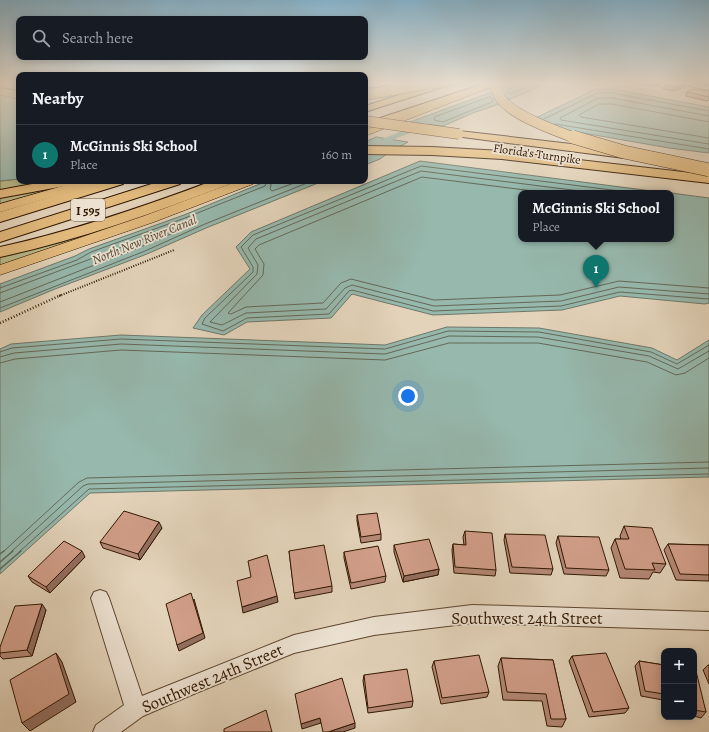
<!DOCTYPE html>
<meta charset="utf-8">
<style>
:root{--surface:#171b24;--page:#20242c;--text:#f1f3f6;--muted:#9ea1a6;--line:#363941;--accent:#0f766e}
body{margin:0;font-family:Alegreya,serif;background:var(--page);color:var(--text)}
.controls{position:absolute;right:12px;bottom:12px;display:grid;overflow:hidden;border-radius:8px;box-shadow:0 2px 10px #0003}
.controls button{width:36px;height:36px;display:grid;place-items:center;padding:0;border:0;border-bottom:1px solid var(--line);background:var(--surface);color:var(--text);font:20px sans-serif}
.you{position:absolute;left:408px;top:396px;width:14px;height:14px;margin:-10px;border:3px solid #fff;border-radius:50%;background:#1a73e8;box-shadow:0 0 0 6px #1a73e833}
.badge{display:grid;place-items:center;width:26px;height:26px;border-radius:50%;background:var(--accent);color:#fff;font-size:13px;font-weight:700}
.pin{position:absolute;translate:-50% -33px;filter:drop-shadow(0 1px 2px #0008)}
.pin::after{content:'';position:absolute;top:21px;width:14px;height:12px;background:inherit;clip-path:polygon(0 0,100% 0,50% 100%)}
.popup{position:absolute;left:518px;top:190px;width:156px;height:52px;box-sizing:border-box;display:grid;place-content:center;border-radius:8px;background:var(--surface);filter:drop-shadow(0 1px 3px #0005);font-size:13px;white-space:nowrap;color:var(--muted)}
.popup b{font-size:15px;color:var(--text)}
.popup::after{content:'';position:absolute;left:50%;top:100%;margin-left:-8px;border:8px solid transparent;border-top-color:var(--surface)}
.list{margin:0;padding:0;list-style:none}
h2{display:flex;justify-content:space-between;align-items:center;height:52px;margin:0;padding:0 16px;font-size:17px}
h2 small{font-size:13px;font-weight:400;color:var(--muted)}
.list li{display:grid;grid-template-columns:26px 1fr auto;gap:12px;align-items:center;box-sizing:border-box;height:60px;padding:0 16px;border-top:1px solid var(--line)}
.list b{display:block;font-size:15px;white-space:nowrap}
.list p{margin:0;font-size:13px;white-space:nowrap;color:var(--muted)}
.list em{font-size:13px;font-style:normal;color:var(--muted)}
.icon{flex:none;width:22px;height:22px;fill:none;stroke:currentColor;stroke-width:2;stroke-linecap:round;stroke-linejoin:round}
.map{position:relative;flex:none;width:709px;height:732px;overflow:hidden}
.search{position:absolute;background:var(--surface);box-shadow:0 2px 10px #0003;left:16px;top:16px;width:352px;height:44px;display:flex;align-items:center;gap:10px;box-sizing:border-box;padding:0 14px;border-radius:8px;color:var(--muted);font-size:15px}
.panel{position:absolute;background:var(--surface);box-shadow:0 2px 10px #0003;left:16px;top:72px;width:352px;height:112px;border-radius:8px}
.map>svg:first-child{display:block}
</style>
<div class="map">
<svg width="709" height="732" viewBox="0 0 709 732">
<rect width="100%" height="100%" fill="#e3d3ba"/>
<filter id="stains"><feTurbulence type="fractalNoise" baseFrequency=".005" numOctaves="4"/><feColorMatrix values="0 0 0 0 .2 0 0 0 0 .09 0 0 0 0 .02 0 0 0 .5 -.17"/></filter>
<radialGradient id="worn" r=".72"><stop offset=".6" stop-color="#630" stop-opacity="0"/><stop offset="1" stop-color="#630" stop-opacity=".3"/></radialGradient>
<!-- green -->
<g fill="#baba8b" stroke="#766846">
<polygon points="0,87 19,90 19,99 0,95"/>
<polygon points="19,179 19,181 56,181 0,190 0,181"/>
<polygon points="61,186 62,186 0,204 0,197"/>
<polygon points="191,200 0,265 0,256 79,237"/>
</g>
<!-- water -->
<g fill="#96b8ad" stroke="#6e7868">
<polygon points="517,82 551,82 508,100 500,89"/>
<polygon points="596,89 613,89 709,107 709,153 669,148 532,124 529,121"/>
<polygon points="492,92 502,103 473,113 443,126 410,122"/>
<polygon points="0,95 19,99 19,179 0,181"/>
<polygon points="376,137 408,142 397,148 365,148 365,142"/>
<polygon points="388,153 380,159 365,165 365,154"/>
<polygon points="420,161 667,193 521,193 521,239 671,239 671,193 709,198 709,303 705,304 620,296 562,310 433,315 352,294 331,318 247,322 224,335 193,328 202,315 250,269 236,247 251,232"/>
<polygon points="267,181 323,181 206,228 147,254 55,289 0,312 0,284 75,256 89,249 184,215"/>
<polygon points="447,327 539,328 652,348 677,360 709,340 709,477 90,493 0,574 0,349 11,344 121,335 385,345"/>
</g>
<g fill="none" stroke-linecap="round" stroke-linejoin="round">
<!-- shore-far1 -->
<g stroke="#646857" stroke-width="1">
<polyline points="516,82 514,87 507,91 509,94 541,82"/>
<polygon points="490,97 493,100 492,102 443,122 434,120 435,117"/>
<polyline points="709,116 612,98 598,98 560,118 561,120 709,144"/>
<polyline points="544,119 597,93 613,93 709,111"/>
<polyline points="709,122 612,104 599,104 579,115 581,117 709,138"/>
<polyline points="555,124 709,149"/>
<polyline points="272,181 270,189 272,191 300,181"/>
<polyline points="549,193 422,177 259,245 255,249 264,264 263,275 228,313 231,314 246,307 323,303 341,283 351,279 434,300 560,295 619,281 709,288"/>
<polyline points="596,193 421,171 256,239 248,248 258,265 257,274 210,322 222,325 246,313 326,309 345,288 352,285 434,306 561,301 619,287 709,294"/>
<polyline points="636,193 421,166 253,235 241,247 253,267 253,272 205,318 202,324 223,331 247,318 329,314 349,291 352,290 433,311 561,306 620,292 709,299"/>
<polyline points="0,288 77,260 91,252 185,218 265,186 267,181"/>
<polyline points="0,293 181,225 183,226 182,229 143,246 0,302"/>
<polyline points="0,308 145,251 205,224 312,181"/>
<polyline points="0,352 12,348 121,339 385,349 448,331 539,332 651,352 677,364 709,345"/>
<polyline points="0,357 14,353 121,344 385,354 449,336 538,337 649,356 678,369 709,351"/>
<polyline points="0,363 15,359 121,350 385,360 449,343 538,343 647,362 676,375 685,373 709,358"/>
<polyline points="3,552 79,482 87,478 709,462"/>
<polyline points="11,552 83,486 88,484 709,468"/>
<polyline points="19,552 89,489 709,474"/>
</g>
<!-- shore -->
<g stroke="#646857" stroke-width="1.5">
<polyline points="0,554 4,551"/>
<polyline points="0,562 13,551"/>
<polyline points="0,569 21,551"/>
</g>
<!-- canal -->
<polygon fill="#96b8ad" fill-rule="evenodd" points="422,123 428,123 429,125 365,151 365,146"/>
<defs>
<polyline id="lane" points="365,82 372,84"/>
<g id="street">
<polygon points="374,82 382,82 365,88 365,84"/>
<polygon points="671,82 683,82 709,86 709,90"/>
<polygon points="100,590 106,592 109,598 142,696 294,635 374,617 472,605 709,612 709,630 472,623 374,635 294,653 196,693 143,716 121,732 93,732 96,725 124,705 91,598 94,592"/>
</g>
<g id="primary">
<polygon points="395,82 407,82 375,94 372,95 368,92 369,90"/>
<polygon points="493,82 504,82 365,136 365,130"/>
<polygon points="80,181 99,181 97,184 0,212 0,204"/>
<polygon points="238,181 255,181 253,184 154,222 0,275 0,265 144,216"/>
</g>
<g id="highway">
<polygon points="0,82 19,84 19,90 0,87"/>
<polygon points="440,82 454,82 452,84 365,112 365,106"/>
<polygon points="489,82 505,82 503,84 477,91 365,130 365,123"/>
<polygon points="459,131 624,150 628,151 630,154 628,157 624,158 455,136 453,134 455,132"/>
<polygon points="365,146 432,147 502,151 709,175 709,183 502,159 432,155 365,154"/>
<polygon points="48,181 77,181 75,184 70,185 0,198 0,190"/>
<polygon points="104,181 125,181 123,184 0,222 0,212"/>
<polygon points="161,181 182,181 180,184 0,242 0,232"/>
<path d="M212,181H232L230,184C154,213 79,240 0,257V247C73,231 143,207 212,181Z"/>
</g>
</defs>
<!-- lane casing -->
<use href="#lane" stroke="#5e462f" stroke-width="8"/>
<!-- street casing -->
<use href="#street" stroke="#5e462f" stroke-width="2"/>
<!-- primary casing -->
<use href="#primary" stroke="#311701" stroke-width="1"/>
<!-- highway casing -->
<use href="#highway" stroke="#311701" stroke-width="2"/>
<!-- path-far1 -->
<polyline stroke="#311701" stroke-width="2" stroke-dasharray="1 1.5" stroke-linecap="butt" points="59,296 174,250"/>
<!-- path -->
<polyline stroke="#311701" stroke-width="2.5" stroke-dasharray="1 2" stroke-linecap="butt" points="0,323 61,295"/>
<!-- lane -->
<use href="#lane" stroke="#ede2d2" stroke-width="6"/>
<!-- street -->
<use href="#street" fill="#ede2d2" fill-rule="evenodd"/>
<!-- primary -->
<use href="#primary" fill="#e2ba7d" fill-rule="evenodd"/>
<!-- highway -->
<use href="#highway" fill="#e2ba7d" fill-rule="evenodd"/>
<defs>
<g id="highway-bridge-far1">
<path d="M493,82C496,87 498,94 501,99C514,116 556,131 575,138"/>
<polyline points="365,95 439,82"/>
<polyline points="365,121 459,134"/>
</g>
<polyline id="highway-bridge" points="573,137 624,152 709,170"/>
</defs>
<!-- highway-bridge-far1 casing -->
<use href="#highway-bridge-far1" stroke="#311701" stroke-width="11" stroke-linecap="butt"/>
<!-- highway-bridge casing -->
<use href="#highway-bridge" stroke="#311701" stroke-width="14" stroke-linecap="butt"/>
<!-- highway-bridge-far1 -->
<use href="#highway-bridge-far1" stroke="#e2ba7d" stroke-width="10"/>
<!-- highway-bridge -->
<use href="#highway-bridge" stroke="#e2ba7d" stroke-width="13"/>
</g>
<!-- wall -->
<g fill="#b58977" stroke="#311701">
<polygon points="638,82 662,82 661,83 657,86 637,84"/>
<polygon points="695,82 709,82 709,85 694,83"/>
<polygon points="685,83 684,87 674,91 663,89 665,85"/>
<polygon points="709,91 709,100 707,101 686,96 687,92"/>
<polygon points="357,515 381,534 381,540 361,543 357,521"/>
<polygon points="624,526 666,564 660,573 653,572 649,579 620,578 611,548 615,539 621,539 620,536"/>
<polygon points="162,528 140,560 103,548 100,542"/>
<polygon points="465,531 496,570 495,576 454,573 452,550 453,544 464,545 463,537"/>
<polygon points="505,534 553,569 551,575 510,573 504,540"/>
<polygon points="558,536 609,570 606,576 564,574 556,543"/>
<polygon points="668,544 709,545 709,581 676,580 664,550"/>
<polygon points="394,545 439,569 438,575 403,582 394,552"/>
<polygon points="289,551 332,586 332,592 295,599"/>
<polygon points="344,552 386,576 385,582 351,589 344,558"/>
<polygon points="85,557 50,593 32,582 28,576"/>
<polygon points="46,610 32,656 3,659 0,656 0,647"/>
<polygon points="572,656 629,708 625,713 589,717 569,661"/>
<polygon points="501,658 553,660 566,719 562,727 547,726 542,701 503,700 498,666"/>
<polygon points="434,661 489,692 487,697 441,704 432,667"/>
<polygon points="639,661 664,665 664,707 663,700 641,696 635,666"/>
<polygon points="708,665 709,665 709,684 703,670"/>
<polygon points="694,671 706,712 701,718 694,716"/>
<polygon points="364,675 413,701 412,707 368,713 363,681"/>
</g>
<!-- shaded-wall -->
<g fill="#936f61" stroke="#311701">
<polygon points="659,82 662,82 661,83 657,86"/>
<polygon points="685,83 684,87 674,91 675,87"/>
<polygon points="159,522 162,528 140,560 138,554"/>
<polygon points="82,551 85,557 50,593 46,587"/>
<polygon points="439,569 438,575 403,582 404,576"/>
<polygon points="277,596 278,602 243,613 242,607"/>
<polygon points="194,599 205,638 179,651 177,645"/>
<polygon points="42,604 46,610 32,656 27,650"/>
<polygon points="56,653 62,662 76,702 30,731 22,723"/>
<polygon points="320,718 321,723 302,729 301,724"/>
<polygon points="355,723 355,728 343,732 328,732"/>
</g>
<!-- building -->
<g fill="#d29f8a" stroke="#311701">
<polygon points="670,82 677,82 685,83 675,87 665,85"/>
<polygon points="692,89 709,91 709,97 687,92"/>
<polygon points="124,511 159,522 138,554 100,542"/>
<polygon points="377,513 381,534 361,537 357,515"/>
<polygon points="624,526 652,528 666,564 652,563 655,570 625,569 615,539 629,539"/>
<polygon points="465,531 492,533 496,570 455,567 453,544 466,545"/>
<polygon points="505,534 545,535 553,569 512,567"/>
<polygon points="558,536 599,537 609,570 566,568"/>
<polygon points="429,539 439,569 404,576 394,545"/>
<polygon points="64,541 82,551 46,587 28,576"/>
<polygon points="668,544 709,545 709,575 680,574"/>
<polygon points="324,545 332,586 294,593 289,551"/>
<polygon points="378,546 386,576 351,583 344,552"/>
<polygon points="267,555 277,596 242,607 237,581 251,577 248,561"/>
<polygon points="191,593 203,633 177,645 166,604"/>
<polygon points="42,604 27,650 0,653 0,647 15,606"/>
<polygon points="56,653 69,694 22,723 10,680"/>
<polygon points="606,653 629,708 593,712 572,656"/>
<polygon points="479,655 489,692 442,698 434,661"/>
<polygon points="501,658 553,660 566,719 551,719 546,694 507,692"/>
<polygon points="639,661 664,665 664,694 645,691"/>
<polygon points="407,669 413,701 368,708 364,675"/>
<polygon points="694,671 696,671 706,712 694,710"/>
<polygon points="342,678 355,723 328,732 323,732 320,718 301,724 295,694"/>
<polygon points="266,710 272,732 224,732 224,729"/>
</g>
<!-- sky -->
<linearGradient id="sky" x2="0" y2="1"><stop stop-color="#87b6d0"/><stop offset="0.45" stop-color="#f2ebe0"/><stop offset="1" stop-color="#f2ebe0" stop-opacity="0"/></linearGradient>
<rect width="709" height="184" fill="url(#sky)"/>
<g text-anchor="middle" stroke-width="3.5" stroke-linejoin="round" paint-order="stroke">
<!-- far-street labels -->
<g font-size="12" fill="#311701" stroke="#ede2d2">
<text transform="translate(537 154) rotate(8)" y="4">Florida's Turnpike</text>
</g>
<!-- shield labels -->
<rect fill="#ede2d2" stroke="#695440" stroke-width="1" x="71" y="199" width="34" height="22" rx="3"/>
<g font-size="13" font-weight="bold" fill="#311701">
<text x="88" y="215">I 595</text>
</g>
<!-- far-water labels -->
<g font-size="13" font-style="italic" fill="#4f4735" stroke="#ede2d2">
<text transform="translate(144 239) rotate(-22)" y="5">North New River Canal</text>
</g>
<!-- near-street labels -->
<g font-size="17" fill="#311701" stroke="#ede2d2">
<text x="527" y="624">Southwest 24th Street</text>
<text transform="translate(212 678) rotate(-23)" y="6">Southwest 24th Street</text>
</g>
</g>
<rect width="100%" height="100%" filter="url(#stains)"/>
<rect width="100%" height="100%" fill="url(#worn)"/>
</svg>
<div class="controls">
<button>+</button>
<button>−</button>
</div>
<div class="you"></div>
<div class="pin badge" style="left:596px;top:288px">1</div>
<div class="popup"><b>McGinnis Ski School</b>Place</div>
<div class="search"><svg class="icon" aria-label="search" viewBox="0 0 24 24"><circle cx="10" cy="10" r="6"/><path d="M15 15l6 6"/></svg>Search here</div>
<section class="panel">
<h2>Nearby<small></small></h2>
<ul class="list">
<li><span class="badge">1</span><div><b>McGinnis Ski School</b><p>Place</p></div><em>160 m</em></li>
</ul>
</section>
</div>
